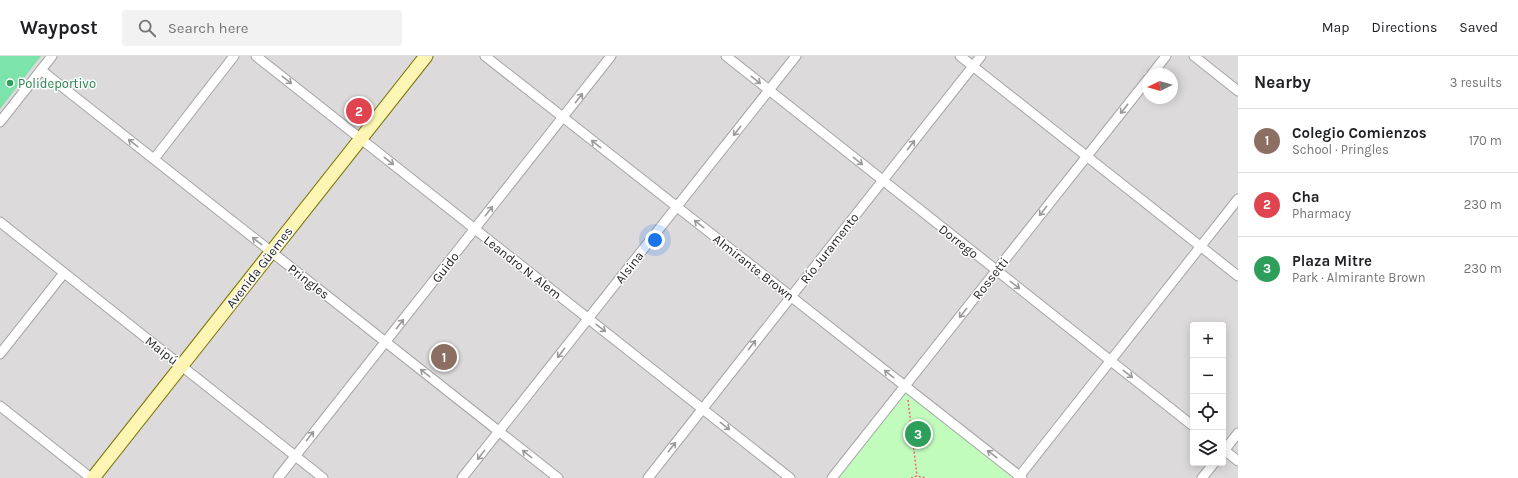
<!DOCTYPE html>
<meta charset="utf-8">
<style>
:root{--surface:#fff;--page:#f2f2f2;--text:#202124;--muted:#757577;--line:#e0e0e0;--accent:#7c3aed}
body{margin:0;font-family:Karla,sans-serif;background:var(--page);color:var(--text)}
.controls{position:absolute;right:12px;bottom:12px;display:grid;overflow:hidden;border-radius:4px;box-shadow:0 2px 10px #0003}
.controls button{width:36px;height:36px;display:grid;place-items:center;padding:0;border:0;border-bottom:1px solid var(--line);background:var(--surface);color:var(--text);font:20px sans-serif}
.compass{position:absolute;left:1142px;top:12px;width:36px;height:36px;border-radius:50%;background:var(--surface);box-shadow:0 2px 10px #0003;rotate:265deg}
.you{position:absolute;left:655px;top:184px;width:14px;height:14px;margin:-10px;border:3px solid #fff;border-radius:50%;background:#1a73e8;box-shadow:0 0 0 6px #1a73e833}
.badge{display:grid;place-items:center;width:26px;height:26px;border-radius:50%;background:var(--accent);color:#fff;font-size:13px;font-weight:700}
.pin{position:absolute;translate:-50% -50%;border:2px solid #fff;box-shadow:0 1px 4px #0006}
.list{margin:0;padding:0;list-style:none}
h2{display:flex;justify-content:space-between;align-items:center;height:52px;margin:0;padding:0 16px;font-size:17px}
h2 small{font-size:13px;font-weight:400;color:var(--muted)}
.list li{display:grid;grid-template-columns:26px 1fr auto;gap:12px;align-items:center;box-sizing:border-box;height:64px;padding:0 16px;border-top:1px solid var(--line)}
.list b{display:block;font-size:15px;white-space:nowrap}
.list p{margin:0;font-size:13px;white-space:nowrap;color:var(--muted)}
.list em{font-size:13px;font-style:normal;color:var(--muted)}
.icon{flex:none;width:22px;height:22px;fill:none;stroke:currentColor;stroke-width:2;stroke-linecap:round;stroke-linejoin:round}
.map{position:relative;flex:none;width:1238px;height:422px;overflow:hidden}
header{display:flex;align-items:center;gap:24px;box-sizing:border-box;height:56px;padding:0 20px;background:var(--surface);border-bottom:1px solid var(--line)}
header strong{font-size:19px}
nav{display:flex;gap:22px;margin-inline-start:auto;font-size:14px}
.search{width:280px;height:36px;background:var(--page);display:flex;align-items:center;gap:10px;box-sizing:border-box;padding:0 14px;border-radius:4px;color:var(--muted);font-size:15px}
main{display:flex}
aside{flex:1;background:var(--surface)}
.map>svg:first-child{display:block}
</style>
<header>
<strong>Waypost</strong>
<div class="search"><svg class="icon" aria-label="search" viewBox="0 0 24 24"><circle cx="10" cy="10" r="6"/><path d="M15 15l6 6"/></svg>Search here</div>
<nav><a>Map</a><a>Directions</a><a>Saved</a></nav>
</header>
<main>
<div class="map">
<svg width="1238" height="422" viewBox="0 0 1238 422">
<rect width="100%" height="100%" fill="#efe9e3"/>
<!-- residential -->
<path fill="#dcdadb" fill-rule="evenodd" d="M0,0H1238V422H0ZM1148,18H1172V42H1148ZM1193,269H1223V407H1193Z"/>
<!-- park -->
<polygon fill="#c2fcbd" points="907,335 1016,422 839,422"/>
<!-- pitch -->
<polygon fill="#7ce3ab" points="0,0 41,0 0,53"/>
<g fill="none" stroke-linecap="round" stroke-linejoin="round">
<defs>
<g id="minor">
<polyline points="256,0 790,422"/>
<polyline points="485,0 1022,422"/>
<polyline points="726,0 1193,370"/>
<polyline points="960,0 1238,220"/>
<polyline points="1194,0 1238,35"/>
<polyline points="41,14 558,422"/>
<polyline points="1152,18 1166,0"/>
<polyline points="0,66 52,0"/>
<polyline points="154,103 234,0"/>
<polyline points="0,166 323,422"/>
<polyline points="0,298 64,217"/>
<polyline points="0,350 91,422"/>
<polyline points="1223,393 1238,405"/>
<polyline points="1223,396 1238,377"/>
<polyline points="278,422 611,0"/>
<polyline points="462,422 796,0"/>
<polyline points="648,422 981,0"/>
<polyline points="832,422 1148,23"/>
<polyline points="1018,422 1238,143"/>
<polyline points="1202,422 1214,407"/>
</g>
<polyline id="secondary" points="93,422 426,0"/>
</defs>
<!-- minor casing -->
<use href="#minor" stroke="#a5a5a5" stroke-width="11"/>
<!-- secondary casing -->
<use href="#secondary" stroke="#797300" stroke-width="15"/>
<!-- path -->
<g stroke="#ff646d" stroke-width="1.5" stroke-dasharray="2 2" stroke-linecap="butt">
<polyline points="908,344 917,420"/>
<polyline points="911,422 917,420 926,422"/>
</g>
<!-- minor -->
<use href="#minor" stroke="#fff" stroke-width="9"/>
<!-- secondary -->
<use href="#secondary" stroke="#fdf5b3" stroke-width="13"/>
</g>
<!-- one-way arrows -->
<defs><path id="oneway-shaft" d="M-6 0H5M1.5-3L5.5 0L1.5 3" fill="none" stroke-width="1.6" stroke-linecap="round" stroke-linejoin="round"/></defs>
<g stroke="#9a9a9a">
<use href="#oneway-shaft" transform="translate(287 24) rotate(38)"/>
<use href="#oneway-shaft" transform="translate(756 24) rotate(38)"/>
<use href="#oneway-shaft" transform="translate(579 42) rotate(-52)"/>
<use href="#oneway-shaft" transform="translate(1124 53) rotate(128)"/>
<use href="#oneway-shaft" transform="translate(737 75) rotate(128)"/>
<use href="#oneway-shaft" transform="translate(133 87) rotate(-142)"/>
<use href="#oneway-shaft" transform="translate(596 88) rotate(-142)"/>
<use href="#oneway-shaft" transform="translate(911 89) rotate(-52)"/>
<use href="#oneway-shaft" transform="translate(389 105) rotate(38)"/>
<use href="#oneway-shaft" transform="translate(858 105) rotate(38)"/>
<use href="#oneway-shaft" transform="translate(489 155) rotate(-52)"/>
<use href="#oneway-shaft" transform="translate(1043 155) rotate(128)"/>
<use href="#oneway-shaft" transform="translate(699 168) rotate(-142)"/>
<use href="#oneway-shaft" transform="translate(257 185) rotate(-142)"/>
<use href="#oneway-shaft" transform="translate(1015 229) rotate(38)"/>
<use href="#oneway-shaft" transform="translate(963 257) rotate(128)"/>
<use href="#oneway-shaft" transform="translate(400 268) rotate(-52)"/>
<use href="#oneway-shaft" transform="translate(601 272) rotate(38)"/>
<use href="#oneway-shaft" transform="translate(752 289) rotate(-52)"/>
<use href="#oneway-shaft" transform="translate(561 297) rotate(128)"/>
<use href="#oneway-shaft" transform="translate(425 317) rotate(-142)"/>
<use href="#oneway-shaft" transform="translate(889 318) rotate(-142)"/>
<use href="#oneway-shaft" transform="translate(1128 318) rotate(38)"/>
<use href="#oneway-shaft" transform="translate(725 370) rotate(38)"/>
<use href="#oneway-shaft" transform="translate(310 380) rotate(-52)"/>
<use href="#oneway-shaft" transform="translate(672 391) rotate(-52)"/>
<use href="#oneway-shaft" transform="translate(527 398) rotate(-142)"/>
<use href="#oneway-shaft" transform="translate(992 398) rotate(-142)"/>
<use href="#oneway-shaft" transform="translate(481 399) rotate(128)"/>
</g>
<!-- markers -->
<circle fill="#2e9e5b" stroke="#fff" stroke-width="1.5" cx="10" cy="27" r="4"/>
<g text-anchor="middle" stroke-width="3" stroke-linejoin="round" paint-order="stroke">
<!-- leisure labels -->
<g font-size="13" fill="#27864d" stroke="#fff" text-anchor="start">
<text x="18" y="32">Polideportivo</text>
</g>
<!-- street labels -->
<g font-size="13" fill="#1e1e1e" stroke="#fff">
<text transform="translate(959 185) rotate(38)" y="5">Dorrego</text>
<text transform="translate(829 192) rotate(-52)" y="5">Río Juramento</text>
<text transform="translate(259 211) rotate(-52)" y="5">Avenida Güemes</text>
<text transform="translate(445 211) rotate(-52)" y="5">Guido</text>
<text transform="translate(523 211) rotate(38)" y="5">Leandro N. Alem</text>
<text transform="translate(629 211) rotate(-52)" y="5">Alsina</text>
<text transform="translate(754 211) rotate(38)" y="5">Almirante Brown</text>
<text transform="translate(990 222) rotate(-52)" y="5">Rossetti</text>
<text transform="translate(309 225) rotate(38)" y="5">Pringles</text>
<text transform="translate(162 294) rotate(38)" y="5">Maipú</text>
</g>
</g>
</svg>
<div class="controls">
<button>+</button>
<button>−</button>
<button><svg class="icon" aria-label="locate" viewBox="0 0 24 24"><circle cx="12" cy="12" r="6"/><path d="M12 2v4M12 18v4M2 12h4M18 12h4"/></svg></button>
<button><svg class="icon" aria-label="layers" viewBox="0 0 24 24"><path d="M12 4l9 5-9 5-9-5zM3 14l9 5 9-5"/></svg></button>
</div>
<svg class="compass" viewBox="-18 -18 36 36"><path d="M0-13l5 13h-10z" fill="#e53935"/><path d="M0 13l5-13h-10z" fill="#757577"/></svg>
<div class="you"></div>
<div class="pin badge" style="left:444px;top:301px;background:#8d6e63">1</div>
<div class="pin badge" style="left:359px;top:55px;background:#e0444e">2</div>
<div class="pin badge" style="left:918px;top:378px;background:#2e9e5b">3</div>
</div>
<aside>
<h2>Nearby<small>3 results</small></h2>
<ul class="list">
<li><span class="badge" style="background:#8d6e63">1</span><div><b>Colegio Comienzos</b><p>School · Pringles</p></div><em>170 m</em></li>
<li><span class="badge" style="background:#e0444e">2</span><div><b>Cha</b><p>Pharmacy</p></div><em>230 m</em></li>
<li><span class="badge" style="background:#2e9e5b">3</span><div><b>Plaza Mitre</b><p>Park · Almirante Brown</p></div><em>230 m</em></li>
</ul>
</aside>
</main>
